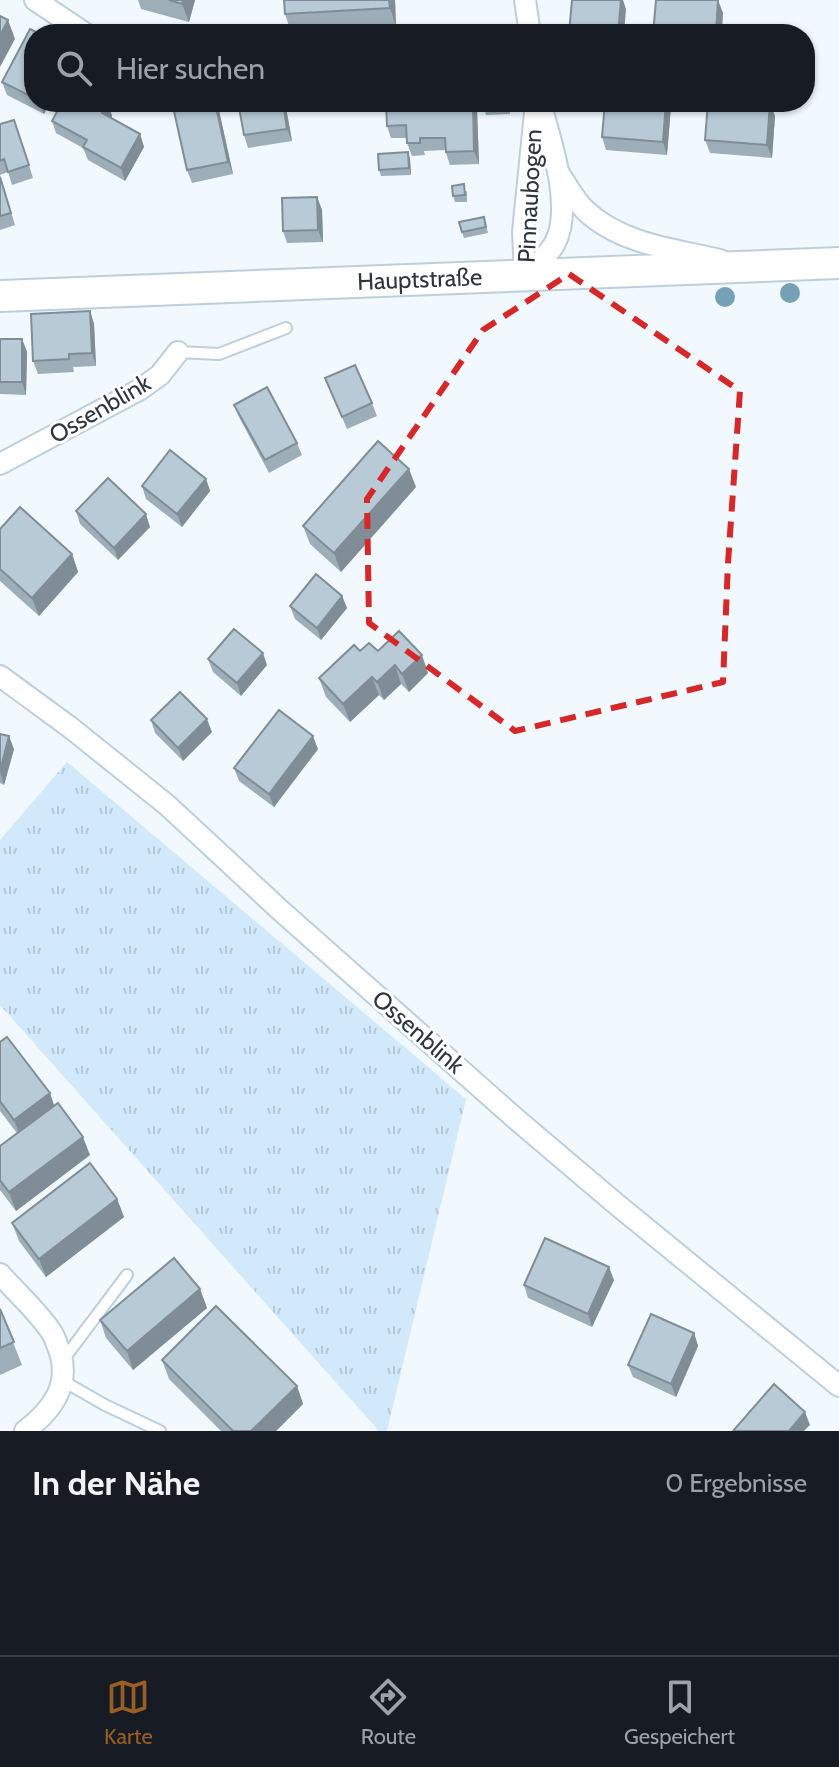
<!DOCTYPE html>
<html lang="de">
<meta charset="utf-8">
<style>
:root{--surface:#171b24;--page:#242831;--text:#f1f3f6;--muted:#9ea1a6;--line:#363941;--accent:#9b5e22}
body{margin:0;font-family:Cabin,sans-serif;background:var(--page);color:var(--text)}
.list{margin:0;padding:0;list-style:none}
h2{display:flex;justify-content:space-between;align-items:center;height:104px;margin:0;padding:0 32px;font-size:34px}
h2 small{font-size:26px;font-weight:400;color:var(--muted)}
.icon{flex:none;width:44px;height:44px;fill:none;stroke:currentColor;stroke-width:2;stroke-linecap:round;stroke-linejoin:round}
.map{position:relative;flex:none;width:839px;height:1431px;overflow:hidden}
.search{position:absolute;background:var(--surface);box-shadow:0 2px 6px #0004;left:24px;right:24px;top:24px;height:88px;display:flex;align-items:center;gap:20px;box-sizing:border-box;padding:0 28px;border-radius:32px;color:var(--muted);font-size:30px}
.sheet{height:224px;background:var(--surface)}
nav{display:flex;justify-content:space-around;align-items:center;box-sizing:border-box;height:112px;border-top:2px solid var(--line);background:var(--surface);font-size:22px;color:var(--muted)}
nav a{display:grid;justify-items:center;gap:4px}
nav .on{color:var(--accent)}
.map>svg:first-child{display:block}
</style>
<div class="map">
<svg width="839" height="1431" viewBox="0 0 839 1431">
<defs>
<pattern id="grass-tufts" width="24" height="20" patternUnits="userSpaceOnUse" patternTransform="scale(2)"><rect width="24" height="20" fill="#d1e9fa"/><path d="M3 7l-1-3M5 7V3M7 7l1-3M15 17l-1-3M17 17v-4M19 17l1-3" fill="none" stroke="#b4c8d7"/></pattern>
</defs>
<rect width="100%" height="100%" fill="#f1f9fe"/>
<!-- grass -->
<polygon fill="url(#grass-tufts)" points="67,762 466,1099 387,1431 379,1431 0,1005 0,840"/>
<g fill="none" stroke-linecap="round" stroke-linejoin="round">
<defs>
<g id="lane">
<polyline points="178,352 219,354 286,328"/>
<polyline points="63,1360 127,1275"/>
<polyline points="63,1381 105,1405 160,1431"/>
</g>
<g id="street">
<polyline points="35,0 86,34"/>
<polyline points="525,0 530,34"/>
<path d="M560,175C568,187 575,201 586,211C621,244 674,249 720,260"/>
<path d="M525,274C536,265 548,256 555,243C574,207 550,139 540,102"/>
<polyline points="525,274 523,232 536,103"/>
<polyline points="0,464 139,390 160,375 178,352"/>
<polyline points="0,676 71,728 167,805 280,910 516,1119 615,1203 839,1386"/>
<path d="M0,1274C16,1292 36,1310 50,1330C54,1335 56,1341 58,1347C72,1383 54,1409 25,1431"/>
</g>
<g id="secondary">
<path id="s1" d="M0,296L839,263"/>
</g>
</defs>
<!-- lane casing -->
<use href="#lane" stroke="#bdcfdc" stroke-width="14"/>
<!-- street casing -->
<use href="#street" stroke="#bdcfdc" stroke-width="24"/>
<!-- secondary casing -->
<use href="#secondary" stroke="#bdcfdc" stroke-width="34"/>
<!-- lane -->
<use href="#lane" stroke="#fff" stroke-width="10"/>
<!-- street -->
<use href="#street" stroke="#fff" stroke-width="20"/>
<!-- secondary -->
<use href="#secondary" stroke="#fff" stroke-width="30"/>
</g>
<!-- trees -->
<g fill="#75a0b6">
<circle cx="790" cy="293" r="10"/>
<circle cx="725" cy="297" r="10"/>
</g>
<!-- wall -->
<g fill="#9daeb8">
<polygon points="138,0 195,0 189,22 141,9"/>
<polygon points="284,0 395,0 396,26 291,32 285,14"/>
<polygon points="34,34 34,102 50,102 44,114 7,95 2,82"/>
<polygon points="172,102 217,102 233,174 192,183 187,170"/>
<polygon points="238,102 285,102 292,141 248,148 244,135"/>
<polygon points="510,102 510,114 486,115 484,108"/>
<polygon points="605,102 670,102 671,106 667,155 606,150 602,137"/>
<polygon points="108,103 112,116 111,118 140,134 144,147 125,181 88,160 83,148 56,133 52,121"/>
<polygon points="477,109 479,164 450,165 445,150 424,151 425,155 412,156 407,143 407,138 391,138 387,126"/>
<polygon points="775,116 772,158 710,153 705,140"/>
<polygon points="0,124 19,133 33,178 12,185 8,172 0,175"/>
<polygon points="408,152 410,159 411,175 381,176 379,170"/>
<polygon points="0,175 15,225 0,230"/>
<polygon points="467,191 467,202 455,202 453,196"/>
<polygon points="317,197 322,210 323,242 287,243 283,231"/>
<polygon points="484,217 488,233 464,238 462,232"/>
<polygon points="90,311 94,324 96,366 73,367 74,372 38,374 33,361"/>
<polygon points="0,339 22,339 27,352 26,395 0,394"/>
<polygon points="325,378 372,403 377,416 347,429"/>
<polygon points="234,405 297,443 302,455 269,473 239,417"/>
<polygon points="206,479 210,491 182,527 146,499 142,486"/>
<polygon points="416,487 341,572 310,544 303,526"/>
<polygon points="76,511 150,527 118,560 80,524"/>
<polygon points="0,529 72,554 78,572 39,616 0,581"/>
<polygon points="342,596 347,608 321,640 295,619 290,606"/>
<polygon points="360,651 428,673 409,692 401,684 384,700 379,695 350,722 326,697 319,678"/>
<polygon points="208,659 267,665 241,696 213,672"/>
<polygon points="151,720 212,732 183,761 155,733"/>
<polygon points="0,734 14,749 4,785 0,783"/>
<polygon points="318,749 274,807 239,781 234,768"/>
<polygon points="0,1042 50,1093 54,1106 90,1155 16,1211 0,1190 0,1146 17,1133 0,1111"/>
<polygon points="117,1199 124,1217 46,1277 19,1241 12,1223"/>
<polygon points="614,1280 592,1327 528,1298 524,1285"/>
<polygon points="200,1289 207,1308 133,1370 106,1338 100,1320"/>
<polygon points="0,1309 22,1365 0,1375"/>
<polygon points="694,1333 698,1346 676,1397 633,1377 628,1365"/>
<polygon points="162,1360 297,1386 303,1404 276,1431 221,1431 169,1379"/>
</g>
<!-- shaded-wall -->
<g fill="#808d96">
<polygon points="183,0 195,0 189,22 182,4"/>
<polygon points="389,0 395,0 396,26 390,8"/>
<polygon points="621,0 623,0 626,9 624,34 618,34"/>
<polygon points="718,0 723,13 722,34 716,34"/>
<polygon points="8,20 15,39 0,67 0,36"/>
<polygon points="39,102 50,102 44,114"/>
<polygon points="215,102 217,102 218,106 233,174 228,162"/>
<polygon points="283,102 285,102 292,141 287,129"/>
<polygon points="473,102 475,102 477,109 479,164 474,151"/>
<polygon points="666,102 670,102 671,106 667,155 663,142"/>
<polygon points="108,103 112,116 107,126 102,113"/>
<polygon points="770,103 775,116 772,158 767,145"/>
<polygon points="140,134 144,147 125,181 121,168"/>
<polygon points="408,152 410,159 411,175 409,168"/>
<polygon points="317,197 322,210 323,242 318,230"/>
<polygon points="90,311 94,324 96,366 92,353"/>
<polygon points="22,339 27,352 26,395 22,382"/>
<polygon points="409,469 416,487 341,572 334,553"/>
<polygon points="206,479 210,491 182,527 177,514"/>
<polygon points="146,514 150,527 118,560 114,548"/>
<polygon points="72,554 78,572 39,616 32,598"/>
<polygon points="342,596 347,608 321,640 317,628"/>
<polygon points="263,653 267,665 241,696 237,683"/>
<polygon points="422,655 428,673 409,692 402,674"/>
<polygon points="395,665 401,684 384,700 377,682"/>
<polygon points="372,677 379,695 350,722 343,704"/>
<polygon points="207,719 212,732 183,761 178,748"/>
<polygon points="9,736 14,749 4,785 0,772"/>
<polygon points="313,736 318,749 274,807 269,794"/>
<polygon points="50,1093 56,1111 21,1138 14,1120"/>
<polygon points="83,1137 90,1155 16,1211 9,1192"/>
<polygon points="117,1199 124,1217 46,1277 39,1259"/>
<polygon points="609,1267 614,1280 592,1327 588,1314"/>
<polygon points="200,1289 207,1308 133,1370 127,1351"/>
<polygon points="694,1333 698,1346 676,1397 671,1384"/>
<polygon points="297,1386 303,1404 276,1431 251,1431"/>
<polygon points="805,1412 810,1425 804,1431 789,1431"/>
</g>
<!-- building -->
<g fill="#b7cad6" stroke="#808d96" stroke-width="2">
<polygon points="169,0 183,0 182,4"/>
<polygon points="284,0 389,0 390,8 285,14"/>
<polygon points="572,0 621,0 618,34 569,33"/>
<polygon points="656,0 718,0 716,34 653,34"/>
<polygon points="0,16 8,20 0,36"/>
<polygon points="30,29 40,34 34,34 34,98 2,82"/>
<polygon points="62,102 106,102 108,103 102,113 140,134 121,168 83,147 87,140 52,121"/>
<polygon points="172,102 215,102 228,162 187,170"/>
<polygon points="238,102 283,102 287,129 244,135"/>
<polygon points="386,102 473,102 474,151 446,152 445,138 420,138 420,143 407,143 406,125 387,126"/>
<rect x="484" y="102" width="24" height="6"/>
<polygon points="605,102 666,102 663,142 602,137"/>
<polygon points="708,102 770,103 767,145 705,140"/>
<polygon points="14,120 29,165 8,172 4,159 0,161 0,124"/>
<polygon points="408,152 409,168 379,170 378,154"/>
<polygon points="0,177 11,213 0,216"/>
<polygon points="464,184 465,195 453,196 452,186"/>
<polygon points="317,197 318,230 283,231 282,198"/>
<polygon points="484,217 486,227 462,232 459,222"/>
<polygon points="90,311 92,353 69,354 69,359 33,361 31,314"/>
<rect x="0" y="339" width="22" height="43"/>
<polygon points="355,365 372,403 342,417 325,378"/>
<polygon points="267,387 297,443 265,460 234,405"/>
<polygon points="378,441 409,469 334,553 303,526"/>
<polygon points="170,450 206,479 177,514 142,486"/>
<polygon points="108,478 146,514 114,548 76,511"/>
<polygon points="20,507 72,554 32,598 0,569 0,529"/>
<polygon points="316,574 342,596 317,628 290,606"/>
<polygon points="234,629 263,653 237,683 208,659"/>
<polygon points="399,631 422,655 402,674 395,665 377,682 372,677 343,704 319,678 354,645 360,651 369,643 378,651"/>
<polygon points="180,692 207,719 178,748 151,720"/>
<polygon points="279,710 313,736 269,794 234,768"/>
<polygon points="0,734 9,736 0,771"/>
<polygon points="7,1037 50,1093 14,1120 0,1101 0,1042"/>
<polygon points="58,1103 83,1137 9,1192 0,1180 0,1146"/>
<polygon points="90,1163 117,1199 39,1259 12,1223"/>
<polygon points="545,1238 609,1267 588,1314 524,1285"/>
<polygon points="174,1258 200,1289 127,1351 100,1320"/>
<polygon points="216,1306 297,1386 251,1431 233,1431 162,1360"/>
<polygon points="0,1309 14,1342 0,1348"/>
<polygon points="651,1314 694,1333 671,1384 628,1365"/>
<polygon points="774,1384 805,1412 789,1431 733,1431"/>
</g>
<!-- marked area -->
<path fill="none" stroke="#d62828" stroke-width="6" stroke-dasharray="16 10" stroke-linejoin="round" d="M569,274L740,391L728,563L723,682L515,731L369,623L367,499L483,330Z"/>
<g text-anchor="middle" stroke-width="6" stroke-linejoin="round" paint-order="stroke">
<!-- street labels -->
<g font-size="24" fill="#2f363b" stroke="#fff">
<text transform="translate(530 196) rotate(-87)" y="8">Pinnaubogen</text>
<text dy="8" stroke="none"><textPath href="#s1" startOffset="420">Hauptstraße</textPath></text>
<text transform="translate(100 409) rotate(-30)" y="8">Ossenblink</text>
<text transform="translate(418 1032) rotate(41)" y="8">Ossenblink</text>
</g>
</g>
</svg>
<div class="search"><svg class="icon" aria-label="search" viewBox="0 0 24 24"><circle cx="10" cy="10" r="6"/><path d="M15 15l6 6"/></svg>Hier suchen</div>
</div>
<section class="sheet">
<h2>In der Nähe<small>0 Ergebnisse</small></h2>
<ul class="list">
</ul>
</section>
<nav>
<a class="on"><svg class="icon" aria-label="map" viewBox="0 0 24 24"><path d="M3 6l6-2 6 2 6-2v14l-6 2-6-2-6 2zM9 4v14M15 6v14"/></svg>Karte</a>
<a><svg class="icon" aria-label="directions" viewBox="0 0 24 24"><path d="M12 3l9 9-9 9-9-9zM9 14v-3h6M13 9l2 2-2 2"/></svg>Route</a>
<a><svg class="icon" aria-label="saved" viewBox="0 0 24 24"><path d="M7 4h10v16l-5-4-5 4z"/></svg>Gespeichert</a>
</nav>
